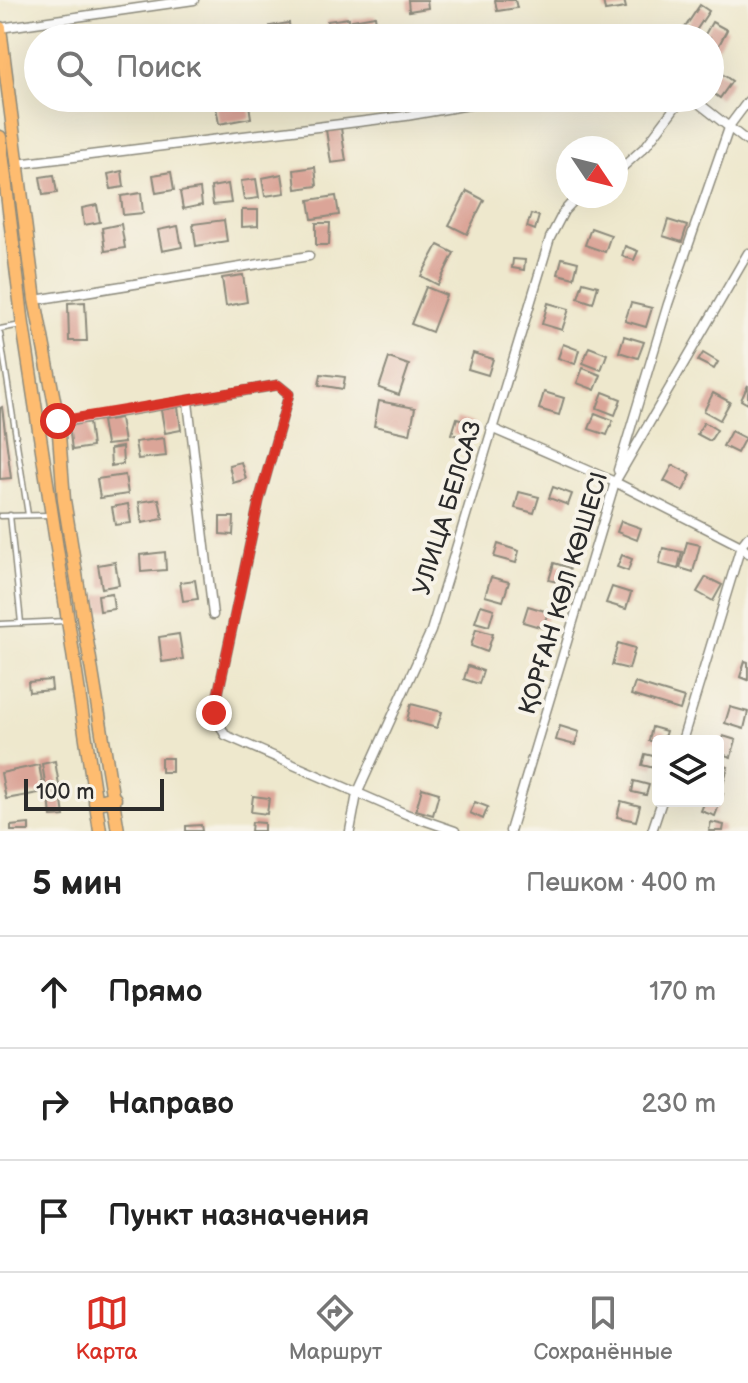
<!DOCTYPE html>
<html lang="ru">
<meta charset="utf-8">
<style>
:root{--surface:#fff;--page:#f2f2f2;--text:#222;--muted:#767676;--line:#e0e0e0;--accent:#d93025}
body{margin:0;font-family:"Balsamiq Sans",sans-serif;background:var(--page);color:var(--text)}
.controls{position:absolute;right:24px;bottom:24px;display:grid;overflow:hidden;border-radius:8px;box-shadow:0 8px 32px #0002}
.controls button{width:72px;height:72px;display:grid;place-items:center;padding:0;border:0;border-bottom:2px solid var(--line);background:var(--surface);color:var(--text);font:40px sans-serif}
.compass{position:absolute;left:556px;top:136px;width:72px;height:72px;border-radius:50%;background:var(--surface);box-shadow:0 8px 32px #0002;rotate:125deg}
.scale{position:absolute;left:24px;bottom:20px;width:140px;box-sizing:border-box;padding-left:8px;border:4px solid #2b2b2b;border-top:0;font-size:22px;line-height:28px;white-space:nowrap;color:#2b2b2b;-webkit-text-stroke:6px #f7f3e8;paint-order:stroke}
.stop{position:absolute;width:24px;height:24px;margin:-18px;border:6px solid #d93025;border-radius:50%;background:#fff}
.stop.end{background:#d93025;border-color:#fff;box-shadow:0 2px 8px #0008}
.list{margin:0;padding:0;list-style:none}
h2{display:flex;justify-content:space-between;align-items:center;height:104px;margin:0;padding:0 32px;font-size:34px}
h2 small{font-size:26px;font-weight:400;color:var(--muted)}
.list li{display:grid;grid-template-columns:52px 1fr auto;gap:24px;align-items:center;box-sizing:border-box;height:112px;padding:0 32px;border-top:2px solid var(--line)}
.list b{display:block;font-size:30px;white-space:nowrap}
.list em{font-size:26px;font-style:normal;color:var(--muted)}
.icon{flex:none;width:44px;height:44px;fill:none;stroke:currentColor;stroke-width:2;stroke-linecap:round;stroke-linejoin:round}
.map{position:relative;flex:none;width:748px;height:831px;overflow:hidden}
.search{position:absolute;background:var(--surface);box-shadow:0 8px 32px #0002;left:24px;right:24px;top:24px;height:88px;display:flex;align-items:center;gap:20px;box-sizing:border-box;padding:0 28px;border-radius:44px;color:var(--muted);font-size:30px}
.sheet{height:440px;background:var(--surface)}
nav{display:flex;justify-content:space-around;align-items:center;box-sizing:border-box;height:112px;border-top:2px solid var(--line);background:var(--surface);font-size:22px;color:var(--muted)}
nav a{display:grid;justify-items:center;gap:4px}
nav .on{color:var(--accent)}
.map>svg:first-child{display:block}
</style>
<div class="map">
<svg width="748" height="831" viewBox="0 0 748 831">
<rect width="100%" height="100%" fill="#f7f3e8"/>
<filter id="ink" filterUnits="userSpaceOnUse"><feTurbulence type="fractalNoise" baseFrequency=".0125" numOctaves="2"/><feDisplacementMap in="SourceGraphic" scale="16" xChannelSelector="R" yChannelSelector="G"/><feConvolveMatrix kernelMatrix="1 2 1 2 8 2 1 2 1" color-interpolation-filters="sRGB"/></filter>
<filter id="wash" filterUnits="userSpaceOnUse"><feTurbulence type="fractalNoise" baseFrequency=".006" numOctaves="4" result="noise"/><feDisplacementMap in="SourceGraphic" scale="32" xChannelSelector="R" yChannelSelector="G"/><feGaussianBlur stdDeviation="1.8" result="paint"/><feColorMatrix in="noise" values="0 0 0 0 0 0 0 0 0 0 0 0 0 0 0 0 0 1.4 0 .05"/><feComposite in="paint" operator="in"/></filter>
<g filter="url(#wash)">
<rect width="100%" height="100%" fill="#eee8cd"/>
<g id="blocks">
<!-- building -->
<g fill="#dba598">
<polygon points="408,0 427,0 428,8 409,11"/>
<polygon points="495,0 515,0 517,8 497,11"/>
<polygon points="603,0 624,0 626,8 605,11"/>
<polygon points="700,5 709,11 691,38 678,38"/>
<polygon points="375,16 378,36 355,38 352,20"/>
<polygon points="349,18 351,38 329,38 327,21"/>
<polygon points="712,22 727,30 718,47 710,44 710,38 703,38"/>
<polygon points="289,23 291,38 271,38 270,26"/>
<polygon points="486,26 488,38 469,38 467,29"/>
<polygon points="520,28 522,38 503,38 502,31"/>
<polygon points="267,32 268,38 242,38 241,35"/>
<polygon points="715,69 732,81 720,98 710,91 710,76"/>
<polygon points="248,98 251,118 219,124 215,101"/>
<polygon points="311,98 328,98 329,105 312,107"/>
<polygon points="341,128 346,161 331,163 326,130"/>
<polygon points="315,167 317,186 296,189 294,170"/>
<polygon points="122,171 124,187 111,189 108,174"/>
<polygon points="171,172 174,190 156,193 153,175"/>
<polygon points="282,174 285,193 265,196 262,178"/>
<polygon points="54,175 57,193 43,195 40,177"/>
<polygon points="256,179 259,198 244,200 241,181"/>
<polygon points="228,184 231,203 213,205 211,187"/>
<polygon points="200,189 202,205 183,209 180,192"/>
<polygon points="467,191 484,200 467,234 449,225"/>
<polygon points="141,193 143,213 123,215 121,196"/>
<polygon points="336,196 339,215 312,219 309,200"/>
<polygon points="97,205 100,222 84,225 82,208"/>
<polygon points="242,210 258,210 258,226 242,227"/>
<polygon points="531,214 539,216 535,230 527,227"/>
<polygon points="224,220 227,241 196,246 193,224"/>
<polygon points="668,220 687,226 682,242 663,236"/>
<polygon points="316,223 330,223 329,245 316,245"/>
<polygon points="121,224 125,248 105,251 102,228"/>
<polygon points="178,226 182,247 162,251 158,230"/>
<polygon points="591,228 611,235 605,252 585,245"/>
<polygon points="438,245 454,253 438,285 421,276"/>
<polygon points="625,246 638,251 634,260 622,256"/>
<polygon points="562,258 578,262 574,278 558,274"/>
<polygon points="513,259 525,260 524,270 512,268"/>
<polygon points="243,275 247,302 226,306 222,278"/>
<polygon points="583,282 598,286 593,303 578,298"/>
<polygon points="426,287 446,295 432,332 411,324"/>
<polygon points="85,302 87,341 69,341 68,303"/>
<polygon points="548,303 569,309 562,330 542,324"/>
<polygon points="631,303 652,308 646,327 625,321"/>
<polygon points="624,336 644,342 638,358 619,352"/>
<polygon points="563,344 579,350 575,364 558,358"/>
<polygon points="589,347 607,354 601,370 583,363"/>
<polygon points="473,353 493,359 488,375 468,369"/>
<polygon points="703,353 718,362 714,369 698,361"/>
<polygon points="389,358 409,365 399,395 379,388"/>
<polygon points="583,368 601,375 595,390 577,383"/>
<polygon points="321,374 345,377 343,389 319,385"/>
<polygon points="748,385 748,404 741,400"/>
<polygon points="544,392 564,398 559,415 539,409"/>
<polygon points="603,392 621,399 615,415 597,408"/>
<polygon points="713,393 730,402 720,420 704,411"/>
<polygon points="379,401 415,408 410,434 374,426"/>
<polygon points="2,407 11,478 0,479 0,408"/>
<polygon points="178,407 181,430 165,433 161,410"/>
<polygon points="595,413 613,420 607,435 589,429"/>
<polygon points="120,418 124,443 106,445 102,421"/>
<polygon points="457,418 476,424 471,440 452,434"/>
<polygon points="89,422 92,447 72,450 69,424"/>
<polygon points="704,422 717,430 710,441 697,434"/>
<polygon points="731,431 745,438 737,453 723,446"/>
<polygon points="164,438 166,456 138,459 135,442"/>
<polygon points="122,447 123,464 111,466 110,449"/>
<polygon points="241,462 246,479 233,483 229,465"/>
<polygon points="673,465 691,475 683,491 664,481"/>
<polygon points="125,475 128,494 100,498 97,479"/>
<polygon points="553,487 572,494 568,505 549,498"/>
<polygon points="519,492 539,497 534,513 515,508"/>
<polygon points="159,499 163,519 142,523 139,502"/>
<polygon points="128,504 131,523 115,525 112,507"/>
<polygon points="220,517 234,517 233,535 220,534"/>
<polygon points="621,521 641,528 637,540 617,532"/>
<polygon points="687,542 700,545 693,572 680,568"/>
<polygon points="498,544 519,551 516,563 494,557"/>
<polygon points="663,548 682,552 678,569 659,564"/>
<polygon points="165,552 166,570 141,572 140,555"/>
<polygon points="622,555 632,559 628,571 617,567"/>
<polygon points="115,562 119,585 102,588 98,565"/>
<polygon points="554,563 570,568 566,584 549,580"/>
<polygon points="491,577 509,582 503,601 485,596"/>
<polygon points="706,577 722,585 713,601 697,592"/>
<polygon points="195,580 198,599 183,601 180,582"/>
<polygon points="612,587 631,593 626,609 606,603"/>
<polygon points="112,593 114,609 100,611 98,595"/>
<polygon points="481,605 494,609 489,626 475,622"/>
<polygon points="528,606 548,612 543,628 523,622"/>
<polygon points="476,629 493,634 487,652 471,646"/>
<polygon points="179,634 183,659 162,662 159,637"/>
<polygon points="618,643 635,648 629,669 612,665"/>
<polygon points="745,661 748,662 748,680 740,677"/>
<polygon points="468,666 483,671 479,684 464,679"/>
<polygon points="51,680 52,690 29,692 28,682"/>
<polygon points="635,683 684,698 680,710 631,695"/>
<polygon points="411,704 442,712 437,728 407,720"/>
<polygon points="730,707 748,712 744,729 725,723"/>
<polygon points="560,726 579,732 575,745 556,740"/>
<polygon points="652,727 666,731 663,741 649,741"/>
<polygon points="723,736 736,740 731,757 718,753"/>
<polygon points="645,754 657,757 654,768 642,765"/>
<rect x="161" y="758" width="11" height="14"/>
<polygon points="55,761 60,791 47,794 42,764"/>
<polygon points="718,764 728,767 723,784 718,782"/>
<polygon points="39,765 44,792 6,799 1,773"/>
<polygon points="634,781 649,785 646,795 632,792"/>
<polygon points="422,788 439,793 433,815 416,810"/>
<polygon points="718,793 723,794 715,816 701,811 705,801 718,801"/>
<polygon points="61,794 64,816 51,817 49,796"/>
<polygon points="253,796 269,798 267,814 251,812"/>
<polygon points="621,801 640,806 636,821 617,817"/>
<polygon points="475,802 488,807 483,819 470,813"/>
<polygon points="252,822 264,823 264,831 251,831"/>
<polygon points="711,822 724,825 723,831 709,831"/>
<polygon points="29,824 29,831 11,831 11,826"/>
<polygon points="201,825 202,831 186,831 186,826"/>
</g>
</g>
</g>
<g filter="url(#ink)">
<use href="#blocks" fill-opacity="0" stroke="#8c8a7c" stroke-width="2"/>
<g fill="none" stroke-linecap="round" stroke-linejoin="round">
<defs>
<g id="lane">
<polyline points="0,329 21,325"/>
<polyline points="0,333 28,515"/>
<polyline points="10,515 21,623"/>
<polyline points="0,516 49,515"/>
<polyline points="0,624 66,621"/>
</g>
<g id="street">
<polyline points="0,28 194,0"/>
<polyline points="692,98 748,142"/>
<polyline points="17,164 406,116 509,98"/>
<polyline points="616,173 646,146 682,98"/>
<polyline points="35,300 309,256"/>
<polyline points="188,402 213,615"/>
<polyline points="40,426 278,385 289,394 259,501 214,713 225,735 406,814 455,831"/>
<polyline points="491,428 615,482 741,546 748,553"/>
<polyline points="618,470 668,304 730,125 748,101"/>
<polyline points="682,741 741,546 748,537"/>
<polyline points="350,831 357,794 431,631 550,238 564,211 578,196"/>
<polyline points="510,831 615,482 748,253"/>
<polyline points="652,831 662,801"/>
</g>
<g id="primary">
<polyline points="0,28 35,300 58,421 64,500 118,831"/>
<polyline points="0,137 23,325 100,831"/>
</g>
<polyline id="highway" points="96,802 114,799"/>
</defs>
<!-- lane casing -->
<use href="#lane" stroke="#8c8a7c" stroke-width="7"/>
<!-- street casing -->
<use href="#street" stroke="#8c8a7c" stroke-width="11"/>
<!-- primary casing -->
<use href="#primary" stroke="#8c8a7c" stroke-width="15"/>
<!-- highway casing -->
<use href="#highway" stroke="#8c8a7c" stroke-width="17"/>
<!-- lane -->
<use href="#lane" stroke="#fff" stroke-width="4"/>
<!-- street -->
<use href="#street" stroke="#fff" stroke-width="8"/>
<!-- primary -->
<use href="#primary" stroke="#febc70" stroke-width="12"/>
<!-- highway -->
<use href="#highway" stroke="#febc70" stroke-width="14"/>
</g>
</g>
<g fill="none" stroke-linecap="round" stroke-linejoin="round" filter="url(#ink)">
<!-- route -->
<polyline stroke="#d93025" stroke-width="10" points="58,421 278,385 289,394 259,501 214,713"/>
</g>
<g text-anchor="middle" stroke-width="8" stroke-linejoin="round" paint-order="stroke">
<!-- street labels -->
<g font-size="24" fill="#2b2b2b" stroke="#f7f3e8">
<text transform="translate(447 508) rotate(-73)" y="8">УЛИЦА БЕЛСАЗ</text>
<text transform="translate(563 593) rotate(-73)" y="8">ҚОРҒАН КӨЛ КӨШЕСІ</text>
</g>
</g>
</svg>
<div class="controls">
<button><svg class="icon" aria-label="layers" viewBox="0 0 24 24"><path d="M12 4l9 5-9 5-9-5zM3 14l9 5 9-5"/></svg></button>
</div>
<svg class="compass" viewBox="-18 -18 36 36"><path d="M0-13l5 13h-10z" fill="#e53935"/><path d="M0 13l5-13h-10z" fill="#767676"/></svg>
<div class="scale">100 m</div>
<div class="stop" style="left:58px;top:421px"></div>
<div class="stop end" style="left:214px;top:713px"></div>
<div class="search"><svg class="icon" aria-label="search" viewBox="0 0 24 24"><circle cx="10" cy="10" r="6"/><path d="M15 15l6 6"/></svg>Поиск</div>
</div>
<section class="sheet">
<h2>5 мин<small>Пешком · 400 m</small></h2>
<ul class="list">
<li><svg class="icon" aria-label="ahead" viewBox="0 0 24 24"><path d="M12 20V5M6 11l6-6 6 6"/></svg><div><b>Прямо</b></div><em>170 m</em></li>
<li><svg class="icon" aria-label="right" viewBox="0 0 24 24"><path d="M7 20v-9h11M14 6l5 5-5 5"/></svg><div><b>Направо</b></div><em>230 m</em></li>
<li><svg class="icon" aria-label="arrive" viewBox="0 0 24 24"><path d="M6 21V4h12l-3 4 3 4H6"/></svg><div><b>Пункт назначения</b></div></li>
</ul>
</section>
<nav>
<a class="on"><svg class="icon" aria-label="map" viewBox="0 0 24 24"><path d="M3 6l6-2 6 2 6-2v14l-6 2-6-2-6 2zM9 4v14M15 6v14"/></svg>Карта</a>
<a><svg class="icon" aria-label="directions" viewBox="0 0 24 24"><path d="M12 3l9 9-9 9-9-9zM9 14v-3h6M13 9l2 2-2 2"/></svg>Маршрут</a>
<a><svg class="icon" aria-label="saved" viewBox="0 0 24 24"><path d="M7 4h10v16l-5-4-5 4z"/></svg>Сохранённые</a>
</nav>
